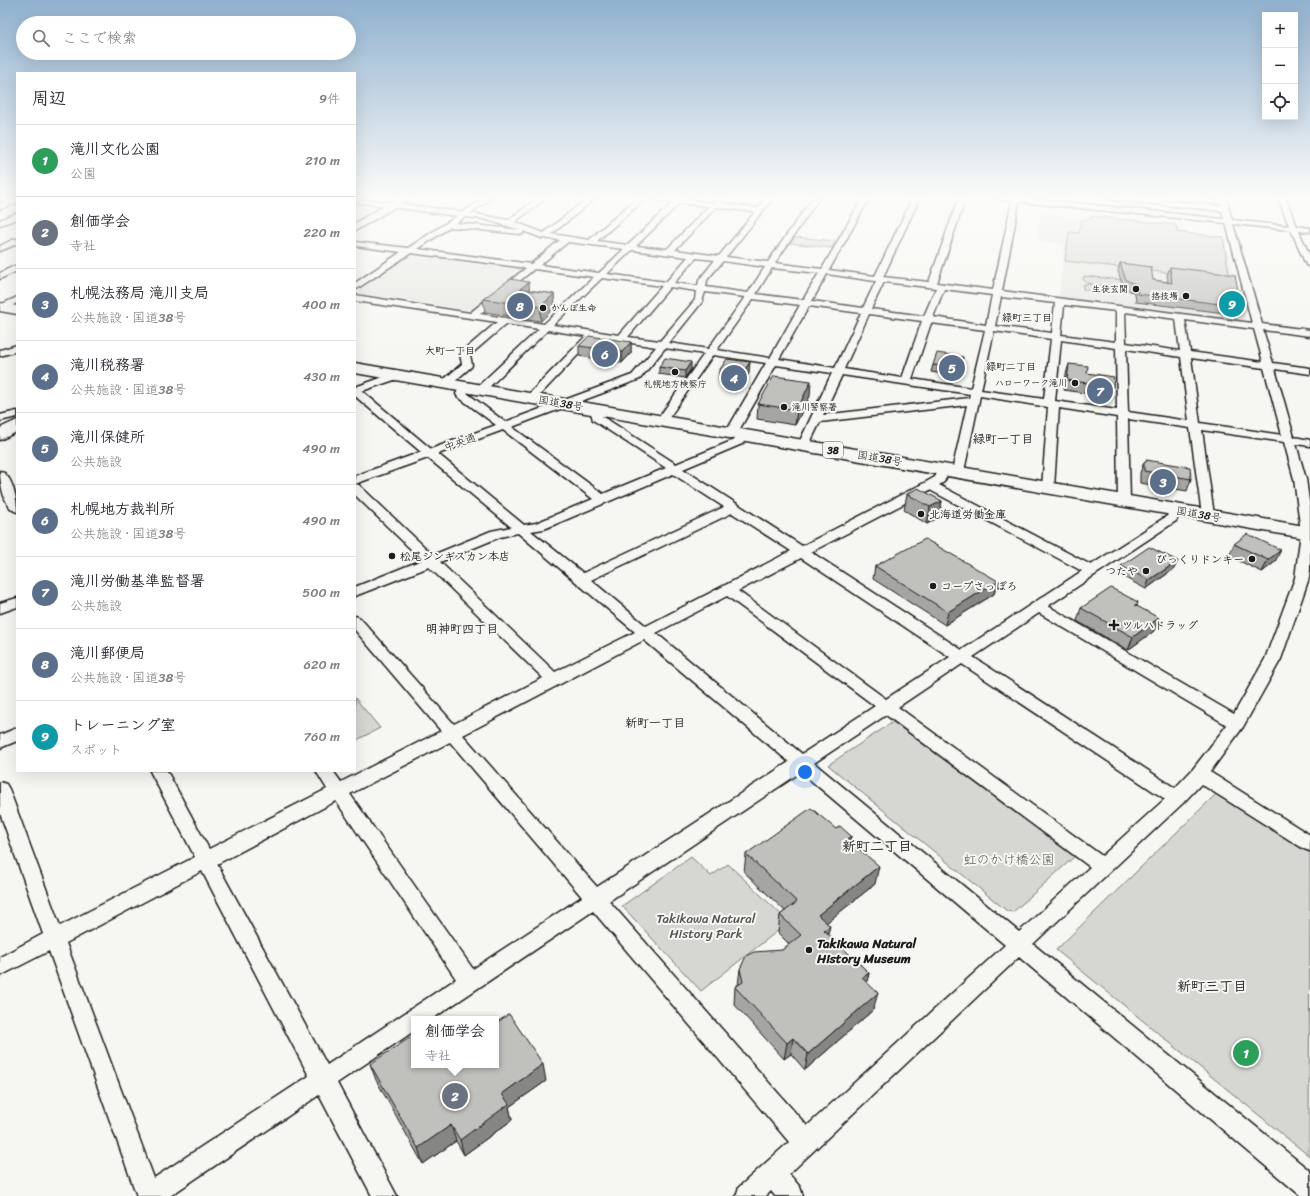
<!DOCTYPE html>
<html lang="ja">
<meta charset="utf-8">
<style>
:root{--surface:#fff;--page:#f7f7f7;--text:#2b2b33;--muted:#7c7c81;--line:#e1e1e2;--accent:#111827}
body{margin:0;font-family:Sriracha,"Klee One",sans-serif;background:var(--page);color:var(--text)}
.controls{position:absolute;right:12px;top:12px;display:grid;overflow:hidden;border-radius:0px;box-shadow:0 4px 16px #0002}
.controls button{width:36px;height:36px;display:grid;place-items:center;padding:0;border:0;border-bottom:1px solid var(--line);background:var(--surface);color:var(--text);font:20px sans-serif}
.you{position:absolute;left:805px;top:772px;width:14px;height:14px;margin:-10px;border:3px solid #fff;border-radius:50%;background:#1a73e8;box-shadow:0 0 0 6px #1a73e833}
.badge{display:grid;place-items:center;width:26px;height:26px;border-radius:50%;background:var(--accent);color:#fff;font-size:13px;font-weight:700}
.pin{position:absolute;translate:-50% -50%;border:2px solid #fff;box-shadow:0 1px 4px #0006}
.popup{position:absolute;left:411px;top:1016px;width:88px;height:52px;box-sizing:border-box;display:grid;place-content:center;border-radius:0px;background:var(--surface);filter:drop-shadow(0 1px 3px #0005);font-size:13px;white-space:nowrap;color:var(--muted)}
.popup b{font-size:15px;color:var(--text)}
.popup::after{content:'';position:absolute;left:50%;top:100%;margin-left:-8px;border:8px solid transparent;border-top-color:var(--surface)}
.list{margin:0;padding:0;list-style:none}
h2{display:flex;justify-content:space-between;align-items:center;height:52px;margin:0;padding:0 16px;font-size:17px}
h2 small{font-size:13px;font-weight:400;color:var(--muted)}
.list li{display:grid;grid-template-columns:26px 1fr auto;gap:12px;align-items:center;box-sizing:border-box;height:72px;padding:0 16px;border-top:1px solid var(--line)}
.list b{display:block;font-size:15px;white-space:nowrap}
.list p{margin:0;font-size:13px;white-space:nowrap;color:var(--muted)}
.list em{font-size:13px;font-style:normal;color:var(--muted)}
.icon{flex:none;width:22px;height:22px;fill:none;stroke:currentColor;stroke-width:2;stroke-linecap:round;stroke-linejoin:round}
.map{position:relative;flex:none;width:1310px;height:1196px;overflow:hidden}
.search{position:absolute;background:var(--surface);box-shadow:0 4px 16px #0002;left:16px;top:16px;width:340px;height:44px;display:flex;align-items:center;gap:10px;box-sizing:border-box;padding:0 14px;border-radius:22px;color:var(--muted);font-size:15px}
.panel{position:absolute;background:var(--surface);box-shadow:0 4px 16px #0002;left:16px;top:72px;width:340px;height:700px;border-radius:0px}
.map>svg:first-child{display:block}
</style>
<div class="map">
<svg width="1310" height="1196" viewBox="0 0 1310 1196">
<rect width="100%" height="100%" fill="#f6f6f2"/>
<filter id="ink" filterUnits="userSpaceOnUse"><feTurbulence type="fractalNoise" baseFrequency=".025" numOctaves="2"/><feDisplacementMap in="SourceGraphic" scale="8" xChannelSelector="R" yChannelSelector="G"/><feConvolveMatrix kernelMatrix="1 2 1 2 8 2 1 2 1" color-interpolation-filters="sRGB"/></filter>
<g filter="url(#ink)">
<!-- built -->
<g fill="#e6e6e2">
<polygon points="1040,212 1089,218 1089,215 1178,224 1180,232 1224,237 1246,320 1241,321 1059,298 1064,244 1038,241"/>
<polygon points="413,252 524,267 526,268 473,311 355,293"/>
</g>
<!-- green -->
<g fill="#d6d6d2" stroke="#797977">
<polygon points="1091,216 1176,225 1177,232 1223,237 1230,280 1065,261 1069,232 1079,233 1081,221 1092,218"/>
<polygon points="795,237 836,241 832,248 791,243"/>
<path d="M1084,276L1123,280L1129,284C1118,286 1092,288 1083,280Z"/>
<path d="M1086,284L1118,288L1119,290C1107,292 1095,294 1083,289V285Z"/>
<polygon points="355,698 380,728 355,741"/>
<polygon points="893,722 1074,856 1074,857 1013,912 1007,911 828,765"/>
<polygon points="1216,794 1310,853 1309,1156 1056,950"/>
<polygon points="691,857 711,876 728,864 789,922 701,991 622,906"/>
</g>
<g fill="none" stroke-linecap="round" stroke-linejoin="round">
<defs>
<g id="minor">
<path d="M485,197H493L471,213L508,220L539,197H547L515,222L544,233L589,197H597L552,234L589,240L638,197H686L684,199L712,203L718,199L722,201L720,203L758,208L767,197H774L726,257L768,262L813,197H820L775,263L822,269L863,197H870L829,270L875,276L913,197H920L883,277L929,282L959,197H966L937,283L993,290L1012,201L991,197H1018L1224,219L1222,211L1105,199L1102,197H1130L1221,206L1219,201L1205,197H1226L1232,220L1289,226L1278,197H1285L1297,226L1310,228V232L1299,231L1310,256V267L1306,265L1291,230L1233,224L1262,324L1310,330V336L1263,330L1273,363L1310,368V374L1275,369L1294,437L1310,440V446L1296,444L1306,479L1310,508V570L1309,578L1281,659L1243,727L1210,772L1310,835V851L1304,849L1201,784L1183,803L1033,944L1310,1171V1196H1301L1019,957L789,1174L800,1187L803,1196H775L771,1191L766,1196H736L739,1187L789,1142L593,911L432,1019H414V1031L337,1083L397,1196H372L319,1095L170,1196H137L49,951L0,976V957L43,934L0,813V782L6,784L9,789L60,926L195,857L150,771H167L209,849L327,789L316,771H333L341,782L441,731L355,630V616L360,618L454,724L543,678L429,567L355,596V587L422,560L355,495V484L359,485L433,555L491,531L511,527L428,458L355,484V476L421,452L355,396V387L395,373H403L404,375L403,377L362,391L431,449L496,425L457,396L456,394L461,384H469L470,386L467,393L505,422L632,375L656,347L595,337L535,400H527L526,398L527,396L586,336L548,330L485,391H477L476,389L477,387L539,329L506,324L470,355L472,365L471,367L450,385H442L441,383L442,381L462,364L460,354L462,352L497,322L355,301V295L470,313L526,268L411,253L355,290V283L401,252L355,246V242L408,248L457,216L355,202V198L463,212ZM645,199L673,202L628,245L597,241ZM1019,202L1226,223L1252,323L1002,291ZM680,203L709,206L667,249L636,246ZM716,207L755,212L719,256L675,250ZM465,217L484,219L521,230L456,223ZM450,227L520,234H523V231L542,238L560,240L531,264L418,249ZM568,242L624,249L599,273L540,265ZM632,250L688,257L666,282L607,274ZM696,258L715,260L699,280L698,286L674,283ZM723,261L765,267L748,293L706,287L707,280ZM772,268L819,273L803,300L756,294ZM534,269L594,277L544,324L480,314ZM827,274L875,281H876L863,308L812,301ZM602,278L662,286L619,335L553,325ZM884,282L936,288L924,316L871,309ZM670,287L696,291L695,300L660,341L628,337ZM944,289L992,295L986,325L933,317ZM705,292L745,297L708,349L669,343L702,302ZM1001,297L1055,303L1052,333L995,326ZM753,299L800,305L770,358L717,350ZM1064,305L1116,311V342L1061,335ZM809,306L861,313L835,368L779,359ZM1125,312L1176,319L1180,351L1126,343ZM869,314L922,321L902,378L844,369ZM1185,320L1254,329L1263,362L1190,352ZM931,323L985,330L971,388L912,379ZM994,331L1051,339L1044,399L981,390ZM1061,340L1116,348L1117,410L1055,401ZM665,348L704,354L657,420L658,422H666L713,355L766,363L726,432L732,435L738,432L776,365L832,373L798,445L800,447H808L820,422L967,405L952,471L958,475L964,471L980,396L1048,407L1042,488L1048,492L1054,488L1059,408L1117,417L1118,501L1124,505L1130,501L1128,419L1190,428L1202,515L1208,519L1214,515L1202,430L1284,442L1294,479L1301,532L1295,578L1265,659L1234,714L1048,606L1176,521L1182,510L1180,507H1172L1167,516L1091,565L939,485L944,482L950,469L944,465L940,467L935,477L926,482L802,546L683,469L742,444L751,435L749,433H741L734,440L676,464L602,416L599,407H591L590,409L593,420L666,468L603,494L512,427L640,379ZM1126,349L1181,357L1189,421L1128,412ZM1191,358L1264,368L1282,435L1200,423ZM842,375L970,394L969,398L823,415ZM503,430L593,499L536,523L524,525L438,454ZM673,474L724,507L583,573L531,531L544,529ZM930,490L1082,571L962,650L811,552ZM732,513L791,551L646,626L591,580ZM518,533L635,632L555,672L440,562L500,537ZM801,558L950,657L886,699L738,591ZM727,596L875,706L802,754L656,633ZM1039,613L1227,725L1193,769L1175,788L973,657ZM644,640L789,762L597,887L463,735ZM962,664L1165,799L1102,856L898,707ZM886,715L1090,867L1019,932L814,763ZM450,742L582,897L473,969L350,794ZM801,772L1005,945L807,1126L609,901ZM336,801L456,979L327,1065L217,864ZM202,871L309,1076L154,1178L66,943Z"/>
<polygon points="17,198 17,203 0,209 0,204"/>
<polygon points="14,214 17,214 17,219 0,225 0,220"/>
<polygon points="14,239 17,239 17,244 0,251 0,246"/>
<polygon points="14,266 17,266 17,271 0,279 0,273"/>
<polygon points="17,297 17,303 5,309 0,309 0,305"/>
<polygon points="17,345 17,351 0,356 0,350"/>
<polygon points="17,411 17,417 0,421 0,415"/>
<path d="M0,471C13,475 17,500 17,512C4,509 0,483 0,471Z"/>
<polygon points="17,598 17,607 0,613 0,603"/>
<polygon points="17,728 17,741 0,748 0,735"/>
</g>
<g id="highway">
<polygon points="399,197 412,197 355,231 355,223"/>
<polygon points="0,303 17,306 17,314 0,311"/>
<polygon points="355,363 1310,527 1310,539 355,373"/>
<polygon points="17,420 17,432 0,440 0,428"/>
</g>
</defs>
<!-- minor casing -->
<use href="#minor" stroke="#1c1c1c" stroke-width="3"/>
<!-- highway casing -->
<use href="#highway" stroke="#1c1c1c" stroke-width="3"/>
<!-- minor -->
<use href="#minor" fill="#f6f6f2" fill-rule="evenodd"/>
<!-- highway -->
<use href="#highway" fill="#f6f6f2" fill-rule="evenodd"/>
</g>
<!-- wall -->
<g fill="#a5a5a3" stroke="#1c1c1c">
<polygon points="1120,263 1153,280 1168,282 1167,275 1170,267 1240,300 1237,308 1227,307 1225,313 1136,302 1135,293 1123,288 1118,271"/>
<polygon points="529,290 554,294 555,307 541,321 485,312 483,299"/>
<polygon points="631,342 631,353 622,363 579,356 579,346"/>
<polygon points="963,357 959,373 950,372 949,375 931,372 933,365"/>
<polygon points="1069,364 1113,387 1110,397 1064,390 1066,374"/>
<polygon points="659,367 691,369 685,378 659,374"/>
<polygon points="719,371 749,373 741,385 719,382"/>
<polygon points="810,396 795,425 757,419 758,404"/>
<polygon points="1146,460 1191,479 1187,491 1140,483 1140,473 1144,462 1145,462"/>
<polygon points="907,494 942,501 939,517 927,524 904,510"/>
<polygon points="1234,544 1275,562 1262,572 1229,556"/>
<polygon points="875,566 998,581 994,594 945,625 873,579"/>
<polygon points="1121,566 1174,569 1146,589 1118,574"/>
<polygon points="1138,602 1137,606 1154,631 1128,650 1077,621 1081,608"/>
<polygon points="836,829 851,836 850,842 875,884 826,923 828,934 869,973 867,983 873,1010 805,1070 791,1054 784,1059 734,1004 735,987 738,985 740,969 782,950 789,944 778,933 780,915 785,911 744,872 746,854"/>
<polygon points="370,1064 546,1081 509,1107 512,1120 464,1155 456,1141 423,1164 376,1080"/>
</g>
<!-- shaded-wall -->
<g fill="#868684" stroke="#1c1c1c">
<polygon points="529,282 530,295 520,289"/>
<polygon points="554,294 555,307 541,321 540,307"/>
<polygon points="631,342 631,353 622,363 622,352"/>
<polygon points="691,362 691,369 685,378 685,371"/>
<polygon points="750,362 749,373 741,385 742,374"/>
<polygon points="811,381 810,396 795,425 797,410"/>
<polygon points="942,501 939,517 927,524 930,507"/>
<polygon points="1281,550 1275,562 1262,572 1268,560"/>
<polygon points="1178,561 1174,569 1146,589 1149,580"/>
<polygon points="998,581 994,594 945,625 948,612"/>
<polygon points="1159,618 1154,631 1128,650 1133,637"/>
<polygon points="851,836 848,853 847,839"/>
<polygon points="879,866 875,884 815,932 818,915"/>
<polygon points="830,926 826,943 824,930"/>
<polygon points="869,973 865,990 862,978"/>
<polygon points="878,993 873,1010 805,1070 808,1054"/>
<polygon points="793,1038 791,1054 784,1059 787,1043"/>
<polygon points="543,1064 546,1081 509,1107 512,1120 464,1155 460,1140 502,1094"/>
<polygon points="451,1125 456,1141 423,1164 418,1148"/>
</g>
<!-- building -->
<g fill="#c0c0bd" stroke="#1c1c1c">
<polygon points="1120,263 1151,267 1153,280 1172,283 1170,267 1235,275 1240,300 1226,298 1228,305 1138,294 1137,285 1126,280"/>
<polygon points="510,279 529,282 520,289 554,294 540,307 483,299"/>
<polygon points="589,336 631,342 622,352 579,346"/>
<polygon points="937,353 963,357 960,366 951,364 951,367 933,365"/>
<polygon points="665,358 691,362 685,371 659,367"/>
<polygon points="727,359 750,362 742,374 719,371"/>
<polygon points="1069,364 1088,366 1087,373 1114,377 1113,387 1067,380"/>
<polygon points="774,376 811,381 797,410 758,404"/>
<polygon points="1146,460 1190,467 1191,479 1144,471 1144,462 1146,462"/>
<polygon points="918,488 942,501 930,507 907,494"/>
<polygon points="1247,534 1281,550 1268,560 1234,544"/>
<polygon points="925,539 998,581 948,612 875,566"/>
<polygon points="1149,547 1178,561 1149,580 1121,566"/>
<polygon points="1111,588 1138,602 1135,605 1159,618 1133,637 1081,608"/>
<polygon points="811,808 836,829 840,826 851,836 847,839 879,866 818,915 830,926 824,930 869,973 862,978 878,993 808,1054 793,1038 787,1043 735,987 743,982 740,969 746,956 754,952 782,950 801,935 780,915 797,902 746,854"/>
<polygon points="509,1014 543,1064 502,1094 509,1104 460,1140 451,1125 418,1148 370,1064 414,1035 414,1065 496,1065 496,1023"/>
</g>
</g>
<!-- sky -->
<linearGradient id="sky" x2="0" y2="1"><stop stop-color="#90b1cf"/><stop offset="0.54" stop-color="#fbfbf9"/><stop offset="1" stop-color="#fbfbf9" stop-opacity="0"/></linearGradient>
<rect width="1310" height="365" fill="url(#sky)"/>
<!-- markers -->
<g fill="#1c1c1c" stroke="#f6f6f2" stroke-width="1.5">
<circle cx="1136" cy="289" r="4"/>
<circle cx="1186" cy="296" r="4"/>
<circle cx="543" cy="308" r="4"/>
<circle cx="675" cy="372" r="4"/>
<circle cx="1075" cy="383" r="4"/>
<circle cx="784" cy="407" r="4"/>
<circle cx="921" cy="514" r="4"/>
<circle cx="392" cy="556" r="4"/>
<circle cx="1252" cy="559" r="4"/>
<circle cx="1146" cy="571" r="4"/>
<circle cx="933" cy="586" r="4"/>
<path d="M1112 619h4v4h4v4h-4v4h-4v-4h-4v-4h4z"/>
<circle cx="809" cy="950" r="4"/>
</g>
<g text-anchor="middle" stroke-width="4" stroke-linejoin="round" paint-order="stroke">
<!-- far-poi labels -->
<g font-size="9" font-weight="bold" fill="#1c1c1c" stroke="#f6f6f2" text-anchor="end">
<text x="1128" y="292">生徒玄関</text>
<text x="1178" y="299">挌技場</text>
<text x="551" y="311" text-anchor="start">かんぽ生命</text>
<text x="1067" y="386">ハローワーク滝川</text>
<text x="675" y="387" text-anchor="middle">札幌地方検察庁</text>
<text x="792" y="410" text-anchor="start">滝川警察署</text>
</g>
<!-- far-neighbourhood labels -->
<g font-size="10" font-weight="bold" fill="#1c1c1c" stroke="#f6f6f2">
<text x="1027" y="321">緑町三丁目</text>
<text x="450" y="354">大町一丁目</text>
<text x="1011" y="370">緑町二丁目</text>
</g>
<!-- shield labels -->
<rect fill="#f6f6f2" stroke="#5d5d5c" stroke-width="1" x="823" y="442" width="20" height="16" rx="3"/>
<g font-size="10" font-weight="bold" fill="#1c1c1c">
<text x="833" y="454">38</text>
</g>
<!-- street labels -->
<g font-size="11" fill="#1c1c1c" stroke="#f6f6f2">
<text transform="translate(561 403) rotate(10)" y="4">国道38号</text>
<text transform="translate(460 442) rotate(-20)" y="4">中央通</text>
<text transform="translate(880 458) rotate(10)" y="4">国道38号</text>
<text transform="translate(1199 514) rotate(10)" y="4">国道38号</text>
</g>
<!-- poi labels -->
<g font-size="11" font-weight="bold" fill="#1c1c1c" stroke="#f6f6f2" text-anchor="start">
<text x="929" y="518">北海道労働金庫</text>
<text x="400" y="560">松尾ジンギスカン本店</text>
<text x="1244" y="563" text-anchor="end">びっくりドンキー</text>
<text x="1138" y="575" text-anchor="end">つたや</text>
<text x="941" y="590">コープさっぽろ</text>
<text x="1122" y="629">ツルハドラッグ</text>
</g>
<!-- neighbourhood labels -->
<g font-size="12" font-weight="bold" fill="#1c1c1c" stroke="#f6f6f2">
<text x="1003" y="443">緑町一丁目</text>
<text x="462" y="633">明神町四丁目</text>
<text x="655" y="727">新町一丁目</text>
</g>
<!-- near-park labels -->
<g font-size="13" fill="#545453" stroke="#f6f6f2">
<text x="1009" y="864">虹のかけ橋公園</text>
<text x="706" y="923">Takikawa Natural<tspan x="706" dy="15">History Park</tspan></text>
</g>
<!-- near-poi labels -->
<g font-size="13" font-weight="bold" fill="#1c1c1c" stroke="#f6f6f2" text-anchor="start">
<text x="817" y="948">Takikawa Natural<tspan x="817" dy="15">History Museum</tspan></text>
</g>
<!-- near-neighbourhood labels -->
<g font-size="14" font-weight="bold" fill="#1c1c1c" stroke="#f6f6f2">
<text x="877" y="851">新町二丁目</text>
<text x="1212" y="991">新町三丁目</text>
</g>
</g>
</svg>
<div class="controls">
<button>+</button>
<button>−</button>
<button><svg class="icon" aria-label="locate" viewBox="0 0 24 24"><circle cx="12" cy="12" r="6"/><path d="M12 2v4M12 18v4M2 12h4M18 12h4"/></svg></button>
</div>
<div class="you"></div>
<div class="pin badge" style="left:1246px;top:1053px;background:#2e9e5b">1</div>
<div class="pin badge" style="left:455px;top:1096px;background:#6b7280">2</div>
<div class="popup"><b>創価学会</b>寺社</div>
<div class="pin badge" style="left:1163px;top:482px;background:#5c6f8a">3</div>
<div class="pin badge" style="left:734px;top:378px;background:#5c6f8a">4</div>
<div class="pin badge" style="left:952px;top:368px;background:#5c6f8a">5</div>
<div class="pin badge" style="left:605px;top:354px;background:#5c6f8a">6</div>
<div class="pin badge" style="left:1100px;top:391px;background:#5c6f8a">7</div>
<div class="pin badge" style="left:520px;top:306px;background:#5c6f8a">8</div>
<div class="pin badge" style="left:1232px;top:304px;background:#0f9aa8">9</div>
<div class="search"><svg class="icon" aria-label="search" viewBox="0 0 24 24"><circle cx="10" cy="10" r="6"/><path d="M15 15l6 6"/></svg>ここで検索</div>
<section class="panel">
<h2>周辺<small>9件</small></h2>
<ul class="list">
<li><span class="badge" style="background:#2e9e5b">1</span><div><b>滝川文化公園</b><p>公園</p></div><em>210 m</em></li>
<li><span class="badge" style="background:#6b7280">2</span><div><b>創価学会</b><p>寺社</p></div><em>220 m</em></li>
<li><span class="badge" style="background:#5c6f8a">3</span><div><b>札幌法務局 滝川支局</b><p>公共施設 · 国道38号</p></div><em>400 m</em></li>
<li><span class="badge" style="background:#5c6f8a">4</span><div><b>滝川税務署</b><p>公共施設 · 国道38号</p></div><em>430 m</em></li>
<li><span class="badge" style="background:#5c6f8a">5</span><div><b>滝川保健所</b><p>公共施設</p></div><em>490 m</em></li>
<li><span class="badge" style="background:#5c6f8a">6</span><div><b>札幌地方裁判所</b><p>公共施設 · 国道38号</p></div><em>490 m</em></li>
<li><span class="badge" style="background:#5c6f8a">7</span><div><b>滝川労働基準監督署</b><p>公共施設</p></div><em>500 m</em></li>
<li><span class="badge" style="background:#5c6f8a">8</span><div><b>滝川郵便局</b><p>公共施設 · 国道38号</p></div><em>620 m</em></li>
<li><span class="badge" style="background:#0f9aa8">9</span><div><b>トレーニング室</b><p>スポット</p></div><em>760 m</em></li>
</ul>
</section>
</div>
